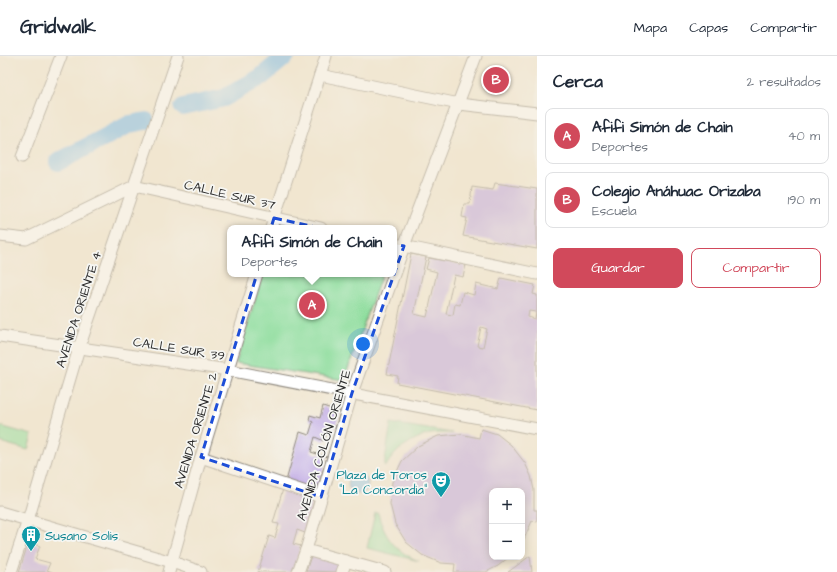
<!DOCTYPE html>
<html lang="es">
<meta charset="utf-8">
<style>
:root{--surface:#fff;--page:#f6f6f7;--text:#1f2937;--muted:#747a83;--line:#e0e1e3;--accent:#d1495b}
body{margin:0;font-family:"Architects Daughter",sans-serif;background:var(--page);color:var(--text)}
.controls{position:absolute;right:12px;bottom:12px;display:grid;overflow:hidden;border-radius:8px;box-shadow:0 2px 10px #0003}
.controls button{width:36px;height:36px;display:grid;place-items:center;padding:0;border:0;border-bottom:1px solid var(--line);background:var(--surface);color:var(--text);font:20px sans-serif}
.you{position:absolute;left:363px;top:288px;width:14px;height:14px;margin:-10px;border:3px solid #fff;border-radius:50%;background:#1a73e8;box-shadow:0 0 0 6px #1a73e833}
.badge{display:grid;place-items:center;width:26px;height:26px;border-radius:50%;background:var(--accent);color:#fff;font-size:13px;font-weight:700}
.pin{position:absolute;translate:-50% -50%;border:2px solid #fff;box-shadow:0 1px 4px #0006}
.popup{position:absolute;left:227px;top:169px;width:170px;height:52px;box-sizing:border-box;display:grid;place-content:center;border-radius:8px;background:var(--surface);filter:drop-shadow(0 1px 3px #0005);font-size:13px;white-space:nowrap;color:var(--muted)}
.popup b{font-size:15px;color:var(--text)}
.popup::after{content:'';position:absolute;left:50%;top:100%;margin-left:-8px;border:8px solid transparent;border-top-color:var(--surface)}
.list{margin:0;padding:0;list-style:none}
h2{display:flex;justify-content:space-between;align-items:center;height:52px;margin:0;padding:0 16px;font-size:17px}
h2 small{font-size:13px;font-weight:400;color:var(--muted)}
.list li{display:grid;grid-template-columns:26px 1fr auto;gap:12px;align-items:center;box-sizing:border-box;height:56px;margin:0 8px 8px;padding:0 8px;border:1px solid var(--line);border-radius:8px}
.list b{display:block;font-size:15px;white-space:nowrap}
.list p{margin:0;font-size:13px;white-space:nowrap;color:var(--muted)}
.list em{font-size:13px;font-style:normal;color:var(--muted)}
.actions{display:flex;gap:8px;padding:12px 16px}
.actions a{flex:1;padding:9px 0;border:1px solid var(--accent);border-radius:8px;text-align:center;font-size:14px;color:var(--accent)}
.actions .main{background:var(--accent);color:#fff}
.map{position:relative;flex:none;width:537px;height:516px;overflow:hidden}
header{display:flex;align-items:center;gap:24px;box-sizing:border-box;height:56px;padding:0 20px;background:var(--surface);border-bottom:1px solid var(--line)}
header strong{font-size:19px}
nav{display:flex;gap:22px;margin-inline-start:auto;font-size:14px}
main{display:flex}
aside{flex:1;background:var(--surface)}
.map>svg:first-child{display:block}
</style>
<header>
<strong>Gridwalk</strong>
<nav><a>Mapa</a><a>Capas</a><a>Compartir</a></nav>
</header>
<main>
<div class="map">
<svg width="537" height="516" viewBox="0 0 537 516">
<rect width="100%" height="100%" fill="#f6f6f2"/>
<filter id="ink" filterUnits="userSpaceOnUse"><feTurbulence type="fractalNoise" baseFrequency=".025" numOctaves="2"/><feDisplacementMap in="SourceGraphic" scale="8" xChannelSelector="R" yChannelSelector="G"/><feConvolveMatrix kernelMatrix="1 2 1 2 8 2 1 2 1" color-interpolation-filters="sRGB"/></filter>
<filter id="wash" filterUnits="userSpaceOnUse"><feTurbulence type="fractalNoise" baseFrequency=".012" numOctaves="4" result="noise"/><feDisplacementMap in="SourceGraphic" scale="16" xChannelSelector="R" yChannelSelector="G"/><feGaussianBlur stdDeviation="0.9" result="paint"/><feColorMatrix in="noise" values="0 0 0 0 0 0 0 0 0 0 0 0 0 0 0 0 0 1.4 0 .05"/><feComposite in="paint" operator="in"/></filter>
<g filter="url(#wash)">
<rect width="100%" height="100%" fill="#f1e6d0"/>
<!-- green -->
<g fill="#8ddd9c" stroke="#5c8464">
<polygon points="263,218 382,218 344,324 236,307"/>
<path d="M391,367L452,377C445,377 437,377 430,378C412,382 395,394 386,410H384Z"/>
<polygon points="0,370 32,379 28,394 0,386"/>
<path d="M375,457H378C384,481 396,496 419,505L367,492Z"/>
</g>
<!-- water -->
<circle fill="#75b9eb" stroke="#50728b" cx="358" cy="428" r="10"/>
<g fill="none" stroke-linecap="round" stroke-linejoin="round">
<!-- river -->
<g stroke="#75b9eb" stroke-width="18">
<polyline points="183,51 224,42 261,21 286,0"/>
<polyline points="58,106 130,68 146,65"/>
</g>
</g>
<g id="blocks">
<!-- building -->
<g fill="#bda5e4" fill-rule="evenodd">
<polygon points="495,127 537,133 537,193 463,180 467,162 462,161 464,148 470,148 472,131 493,134"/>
<path d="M411,198L426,201L414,258L427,261L437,216L426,213L429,202L466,209L463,221L454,219L446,258L453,259L455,248L460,249L463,236L474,239L476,228L498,233L501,222L535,229L533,238L537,239V354L397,327L398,320L387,318ZM529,255L536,256L535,263L528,261ZM481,271L487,273L483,291L477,290Z"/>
<polygon points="323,350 340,356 335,372 328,370 324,385 315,381 311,396 327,401 317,434 286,425 300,376 309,379 313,366 309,364 310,359 320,362"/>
<polygon points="481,373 497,378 511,389 525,407 531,420 534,434 534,454 537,454 537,466 532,465 524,483 522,486 522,435 492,435 492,501 509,501 498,510 486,516 454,516 455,508 441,507 422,499 406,486 395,468 390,448 392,426 402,405 418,390 438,380 460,378 479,382"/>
<polygon points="283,433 314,444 305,477 297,474 293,488 301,490 293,516 258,516 269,480 275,482 279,468 273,467"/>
<polygon points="29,485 40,490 35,503 50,507 47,514 52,516 19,516"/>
<polygon points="311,500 342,508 339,516 306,515"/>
<polygon points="530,500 532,516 508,516"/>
</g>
</g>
</g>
<g filter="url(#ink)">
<use href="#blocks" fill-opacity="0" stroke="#8e887e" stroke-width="1"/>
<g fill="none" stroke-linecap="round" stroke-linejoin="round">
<defs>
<g id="minor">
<polyline points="320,19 459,48 537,57"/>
<polyline points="22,101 61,0"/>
<polyline points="271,172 326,0"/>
<polyline points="0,180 26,183 134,130 321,172"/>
<polyline points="394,188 537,218"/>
<polyline points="0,280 228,314 537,373"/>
<polyline points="201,401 321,441"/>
<polyline points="0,456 172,506 201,516"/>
<polyline points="306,494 385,516"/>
<polyline points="11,516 28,464 79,292 178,0"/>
<polyline points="169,516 201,401 257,218"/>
<polyline points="298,516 306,494 352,337 404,190 476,0"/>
<polyline points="342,516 346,505"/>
</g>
</defs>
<!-- minor casing -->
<use href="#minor" stroke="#8e887e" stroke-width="13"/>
<!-- minor -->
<use href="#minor" stroke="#fff" stroke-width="11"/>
</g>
</g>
<!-- marked area -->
<path d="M0 0H537V516H0ZM274,162L404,190L352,337L321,441L201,401Z" fill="#f1e6d0" fill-opacity=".55" fill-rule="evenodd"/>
<path fill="none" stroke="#1d4ed8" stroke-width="3" stroke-dasharray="8 5" stroke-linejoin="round" d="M274,162L404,190L352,337L321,441L201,401Z"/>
<!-- icons -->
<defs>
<symbol id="theatre-pin" viewBox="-11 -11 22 30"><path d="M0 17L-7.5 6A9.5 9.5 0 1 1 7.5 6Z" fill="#0f9aa8" stroke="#f6f6f2"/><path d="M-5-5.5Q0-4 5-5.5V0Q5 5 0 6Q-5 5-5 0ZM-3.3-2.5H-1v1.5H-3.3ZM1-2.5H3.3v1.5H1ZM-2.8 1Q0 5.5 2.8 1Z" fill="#fff"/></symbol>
<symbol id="building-pin" viewBox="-11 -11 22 30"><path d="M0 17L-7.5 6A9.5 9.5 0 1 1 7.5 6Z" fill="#0f9aa8" stroke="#f6f6f2"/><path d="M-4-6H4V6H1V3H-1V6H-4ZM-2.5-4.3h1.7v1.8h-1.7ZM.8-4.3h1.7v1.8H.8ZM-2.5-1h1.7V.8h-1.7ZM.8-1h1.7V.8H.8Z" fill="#fff"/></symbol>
</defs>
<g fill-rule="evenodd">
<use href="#theatre-pin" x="430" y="414" width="22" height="30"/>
<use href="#building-pin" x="20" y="468" width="22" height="30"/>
</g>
<g text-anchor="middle" stroke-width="3.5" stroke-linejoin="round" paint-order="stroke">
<!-- street labels -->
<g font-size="13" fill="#2b2b2b" stroke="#f6f6f2">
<text transform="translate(230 138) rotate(13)" y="5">CALLE SUR 37</text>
<text transform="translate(78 253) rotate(-72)" y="5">AVENIDA ORIENTE 4</text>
<text transform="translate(179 292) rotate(9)" y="5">CALLE SUR 39</text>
<text transform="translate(195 374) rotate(-73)" y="5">AVENIDA ORIENTE 2</text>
<text transform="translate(323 389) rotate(-73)" y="5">AVENIDA COLÓN ORIENTE</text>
</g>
<!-- culture labels -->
<g font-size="13" fill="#0d838f" stroke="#f6f6f2" text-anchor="end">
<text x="427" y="423">Plaza de Toros<tspan x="427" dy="15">"La Concordia"</tspan></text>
<text x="45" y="484" text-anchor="start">Susano Solis</text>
</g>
</g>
</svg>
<div class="controls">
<button>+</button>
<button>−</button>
</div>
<div class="you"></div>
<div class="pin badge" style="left:312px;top:249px">A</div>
<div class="popup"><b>Afifi Simón de Chain</b>Deportes</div>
<div class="pin badge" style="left:496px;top:24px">B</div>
</div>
<aside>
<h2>Cerca<small>2 resultados</small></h2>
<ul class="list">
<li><span class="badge">A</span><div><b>Afifi Simón de Chain</b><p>Deportes</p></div><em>40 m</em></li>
<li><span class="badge">B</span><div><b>Colegio Anáhuac Orizaba</b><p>Escuela</p></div><em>190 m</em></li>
</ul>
<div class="actions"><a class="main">Guardar</a><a>Compartir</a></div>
</aside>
</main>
